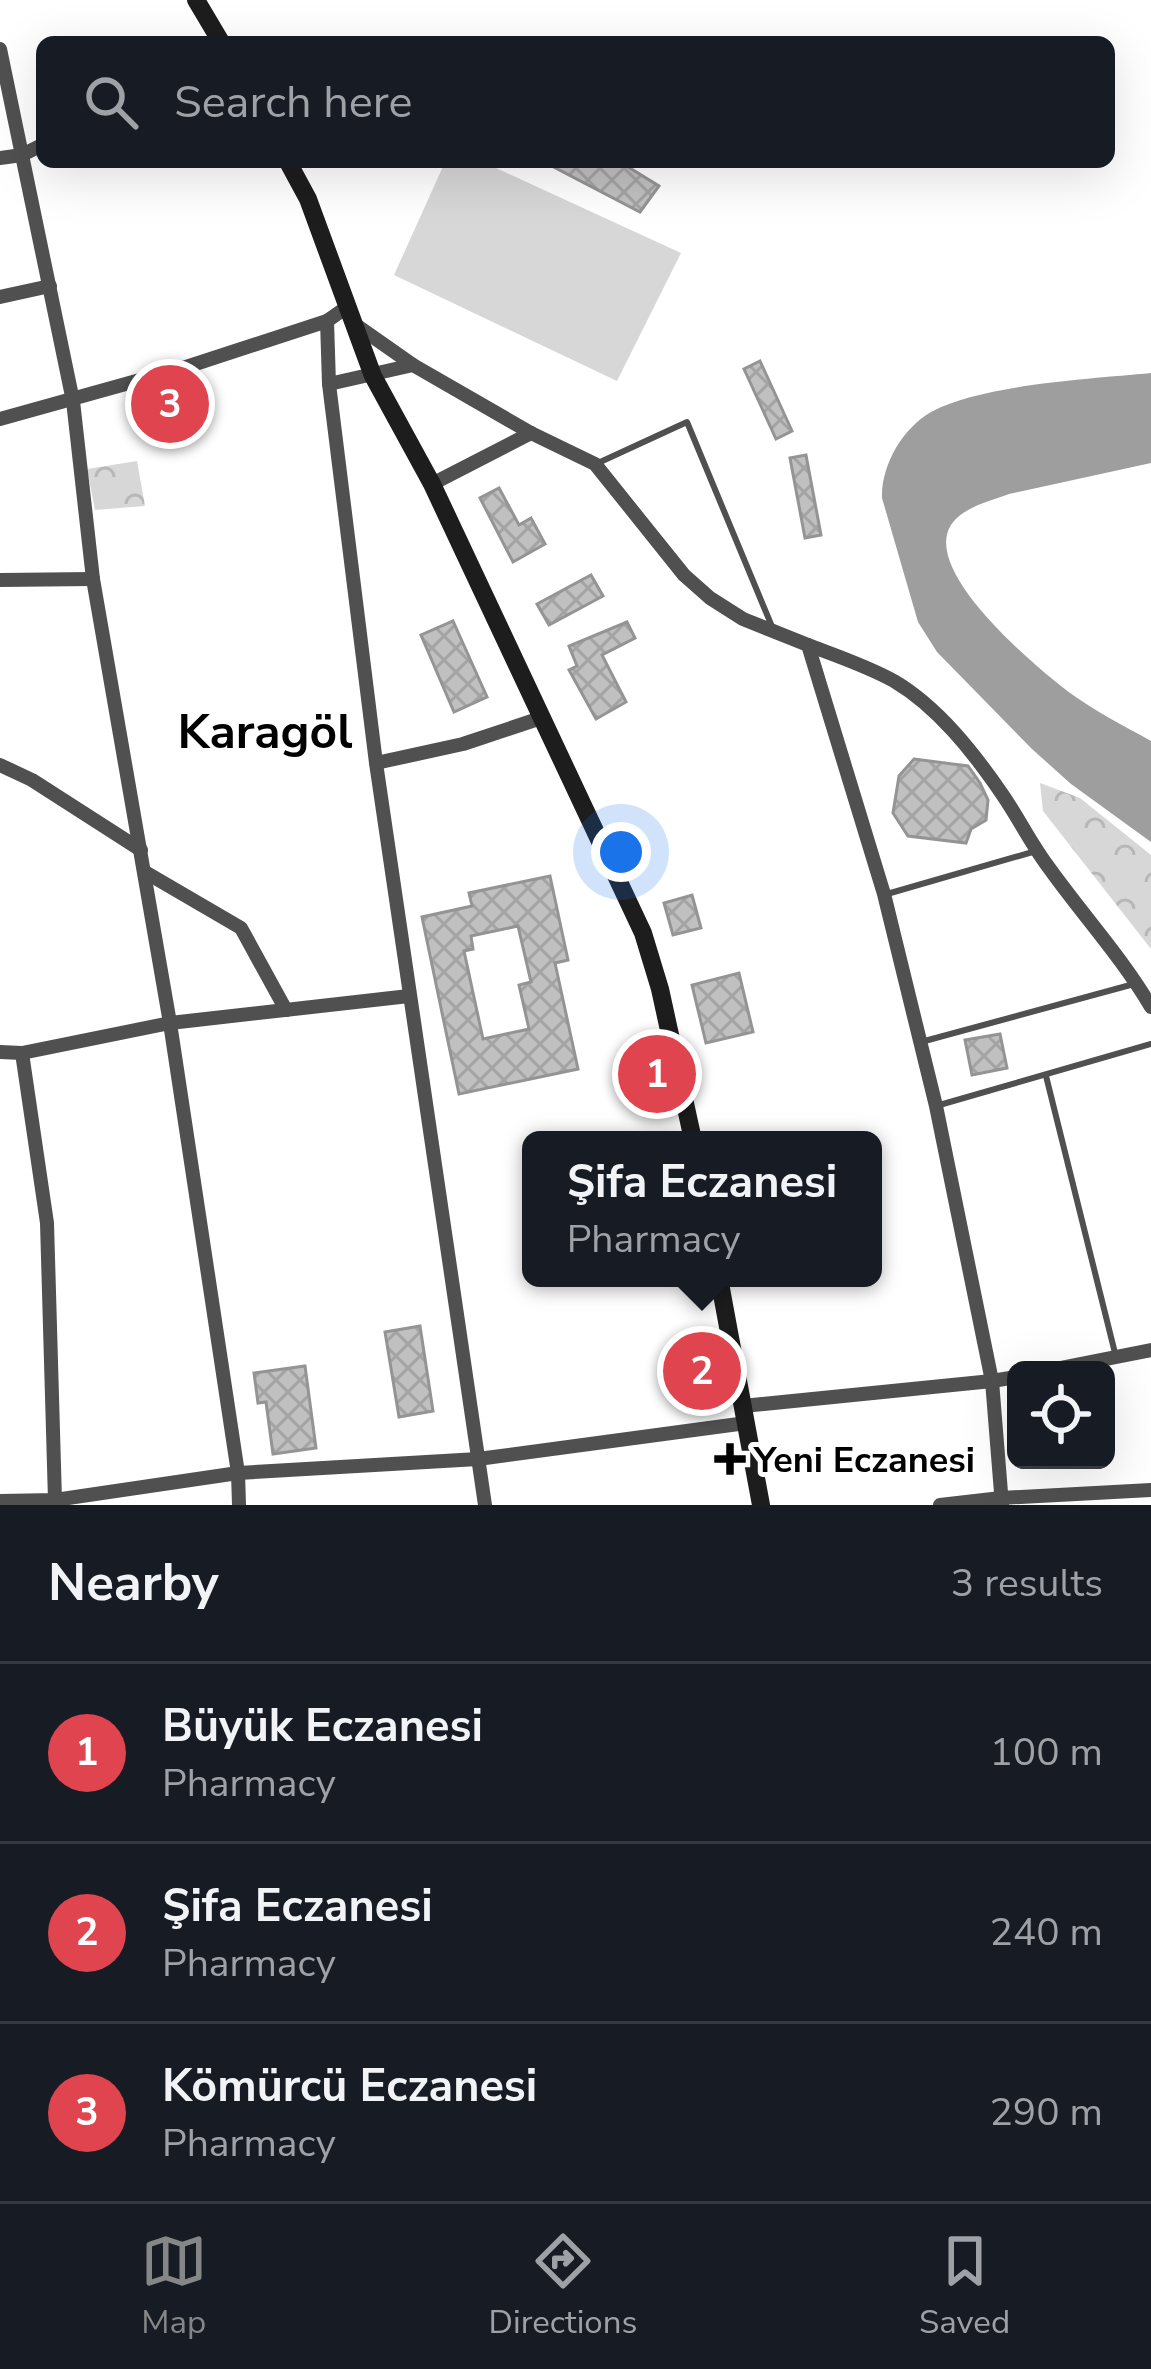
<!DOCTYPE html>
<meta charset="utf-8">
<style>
:root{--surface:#171b24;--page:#242831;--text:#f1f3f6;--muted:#9ea1a6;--line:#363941;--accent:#858687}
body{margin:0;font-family:"Nunito Sans",sans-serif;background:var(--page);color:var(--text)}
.controls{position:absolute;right:36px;bottom:36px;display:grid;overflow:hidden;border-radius:18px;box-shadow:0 12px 48px #0002}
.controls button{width:108px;height:108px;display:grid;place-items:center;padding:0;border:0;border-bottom:3px solid var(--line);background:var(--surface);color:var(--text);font:60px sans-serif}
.you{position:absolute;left:621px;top:852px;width:42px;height:42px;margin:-30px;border:9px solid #fff;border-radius:50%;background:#1a73e8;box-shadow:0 0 0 18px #1a73e833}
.badge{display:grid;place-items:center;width:78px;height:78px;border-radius:50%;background:var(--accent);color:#fff;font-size:39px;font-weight:700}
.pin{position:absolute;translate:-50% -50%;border:6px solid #fff;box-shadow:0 3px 12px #0006}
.popup{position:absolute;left:522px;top:1131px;width:360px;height:156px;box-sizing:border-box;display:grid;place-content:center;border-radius:18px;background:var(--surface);filter:drop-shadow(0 3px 9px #0005);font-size:39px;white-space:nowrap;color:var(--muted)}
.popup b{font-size:45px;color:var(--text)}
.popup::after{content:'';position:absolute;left:50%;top:100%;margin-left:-24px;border:24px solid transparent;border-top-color:var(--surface)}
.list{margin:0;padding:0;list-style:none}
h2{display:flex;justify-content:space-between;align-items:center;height:156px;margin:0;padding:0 48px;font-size:51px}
h2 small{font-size:39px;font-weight:400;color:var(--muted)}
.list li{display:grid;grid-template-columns:78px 1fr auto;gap:36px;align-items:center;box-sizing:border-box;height:180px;padding:0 48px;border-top:3px solid var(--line)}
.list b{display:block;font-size:45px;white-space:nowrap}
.list p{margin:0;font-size:39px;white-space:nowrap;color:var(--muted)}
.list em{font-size:39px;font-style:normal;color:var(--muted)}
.icon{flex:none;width:66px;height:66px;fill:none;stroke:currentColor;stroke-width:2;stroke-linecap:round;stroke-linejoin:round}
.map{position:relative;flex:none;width:1151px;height:1505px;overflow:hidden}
.search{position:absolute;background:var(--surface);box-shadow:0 12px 48px #0002;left:36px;right:36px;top:36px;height:132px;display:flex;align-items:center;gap:30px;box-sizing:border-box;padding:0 42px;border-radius:18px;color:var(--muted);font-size:45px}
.sheet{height:696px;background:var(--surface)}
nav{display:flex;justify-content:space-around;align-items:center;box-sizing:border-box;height:168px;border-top:3px solid var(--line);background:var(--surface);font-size:33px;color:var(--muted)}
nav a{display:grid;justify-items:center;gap:6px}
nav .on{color:var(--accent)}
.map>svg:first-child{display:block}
</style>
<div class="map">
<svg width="1151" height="1505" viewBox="0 0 1151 1505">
<defs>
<pattern id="park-crowns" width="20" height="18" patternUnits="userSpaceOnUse" patternTransform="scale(3)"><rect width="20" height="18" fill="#d7d7d7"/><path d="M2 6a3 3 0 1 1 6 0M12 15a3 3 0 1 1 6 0" fill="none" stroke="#b7b7b7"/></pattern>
<pattern id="building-cross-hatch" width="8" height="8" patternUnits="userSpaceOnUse" patternTransform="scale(3)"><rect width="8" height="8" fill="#c0c0c0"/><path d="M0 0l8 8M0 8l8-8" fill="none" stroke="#a3a3a3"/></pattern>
</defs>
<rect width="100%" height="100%" fill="#fff"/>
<!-- park -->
<g fill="url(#park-crowns)">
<polygon points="137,461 145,506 95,510 87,469"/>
<polygon points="1040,783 1080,798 1151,855 1151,949 1043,811"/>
</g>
<!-- pitch -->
<polygon fill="#d7d7d7" points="445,162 483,162 681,253 617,381 394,275"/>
<!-- water -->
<path fill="#9e9e9e" d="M1151,373V463L1009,494C990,501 963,507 951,525C921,572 1037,668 1070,693C1095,711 1124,726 1151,741V842L1071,784L1032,749L937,652L918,622L882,498C881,465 903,428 931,412C983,384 1091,379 1151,373Z"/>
<!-- building -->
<g fill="url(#building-cross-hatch)" stroke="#949494" stroke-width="3" fill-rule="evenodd">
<polygon points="544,162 620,162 659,186 640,212"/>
<polygon points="760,361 792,431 776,439 744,369"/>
<polygon points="806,455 821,535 805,538 790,458"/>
<polygon points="499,488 519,525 531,518 545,544 513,562 480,498"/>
<polygon points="591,575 603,596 549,625 537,604"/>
<polygon points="453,621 487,697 454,712 421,635"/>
<polygon points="627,622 635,638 602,655 626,702 596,719 569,670 577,666 569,646"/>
<polygon points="914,759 968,766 980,783 988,800 986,820 971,829 966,843 908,836 893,813 899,776"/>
<path d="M550,876L568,960L555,963L578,1069L459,1094L422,917L472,906L469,893ZM518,926L531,982L519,985L529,1029L483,1039L464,951L473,949L471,936Z"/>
<polygon points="692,895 701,928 673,935 664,903"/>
<polygon points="739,973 753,1032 706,1043 692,985"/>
<polygon points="1000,1034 1007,1068 972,1075 965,1040"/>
<polygon points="420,1326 433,1411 399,1417 385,1332"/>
<polygon points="305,1366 316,1448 273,1454 266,1402 258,1403 254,1373"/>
</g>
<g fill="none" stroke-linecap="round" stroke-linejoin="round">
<!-- lane -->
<g stroke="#505050" stroke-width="6">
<polyline points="598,463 687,422 773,629"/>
<polyline points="887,894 1036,851"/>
<polyline points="921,1042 1134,984"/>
<polyline points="1046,1076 1116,1357"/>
<polyline points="936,1106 1151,1044"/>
</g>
<!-- street -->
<g stroke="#505050" stroke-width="14">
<polyline points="0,49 73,401 93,579 170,1023 238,1473 239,1505"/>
<polyline points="0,158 22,155 42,145"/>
<polyline points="0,297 50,286"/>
<polyline points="347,307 327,321 329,384 376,763 485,1505"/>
<polyline points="356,325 413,365 531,433 595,464 684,575 710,598 743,619 808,645 884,894 936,1106 992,1381 1002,1505"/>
<polyline points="329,384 413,365"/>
<polyline points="0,419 183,368 327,321"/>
<polyline points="432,484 531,433"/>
<polyline points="0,580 93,579"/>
<path d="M808,645C837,656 867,666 894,681C938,707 974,753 1002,794C1018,817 1030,842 1047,865C1081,913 1121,956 1151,1007"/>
<polyline points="376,763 463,744 541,718"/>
<polyline points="0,765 32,780 141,850"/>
<polyline points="145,872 241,928 286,1010"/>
<polyline points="0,1052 22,1053 170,1023 409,996"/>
<polyline points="22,1053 47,1223 55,1500"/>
<polyline points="1050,1370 1151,1350"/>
<polyline points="743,1406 992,1381 1016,1377"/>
<polyline points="0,1501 55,1500 238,1473 478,1459 746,1423"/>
<polyline points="940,1505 1001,1498 1151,1490"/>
</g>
<!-- secondary -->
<g stroke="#1d1d1d" stroke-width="18">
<polyline points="196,0 221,42"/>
<polyline points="288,162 308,199 373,376 432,484 643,933 660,989 693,1140"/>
<polyline points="719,1278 761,1505"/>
</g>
</g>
<!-- markers -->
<path fill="#000" stroke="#fff" stroke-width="4.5" d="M724 1441h12v12h12v12h-12v12h-12v-12h-12v-12h12z"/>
<g text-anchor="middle" stroke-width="10" stroke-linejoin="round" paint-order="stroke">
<!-- poi labels -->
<g font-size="36" font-weight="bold" fill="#000" stroke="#fff" text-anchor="start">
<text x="754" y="1472">Yeni Eczanesi</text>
</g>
<!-- district labels -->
<g font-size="48" font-weight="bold" fill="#000" stroke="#fff">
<text x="265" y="748">Karagöl</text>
</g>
</g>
</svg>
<div class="controls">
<button><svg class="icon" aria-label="locate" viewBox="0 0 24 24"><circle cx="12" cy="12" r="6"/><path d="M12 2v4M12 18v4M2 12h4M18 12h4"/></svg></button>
</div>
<div class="you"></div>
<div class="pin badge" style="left:657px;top:1074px;background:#e0444e">1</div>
<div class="pin badge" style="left:702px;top:1371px;background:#e0444e">2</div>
<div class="popup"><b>Şifa Eczanesi</b>Pharmacy</div>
<div class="pin badge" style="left:170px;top:404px;background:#e0444e">3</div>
<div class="search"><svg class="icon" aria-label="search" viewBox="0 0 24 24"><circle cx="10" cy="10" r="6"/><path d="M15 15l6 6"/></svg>Search here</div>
</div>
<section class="sheet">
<h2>Nearby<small>3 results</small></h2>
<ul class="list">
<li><span class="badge" style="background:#e0444e">1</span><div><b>Büyük Eczanesi</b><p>Pharmacy</p></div><em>100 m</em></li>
<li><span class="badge" style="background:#e0444e">2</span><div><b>Şifa Eczanesi</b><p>Pharmacy</p></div><em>240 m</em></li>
<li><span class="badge" style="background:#e0444e">3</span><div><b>Kömürcü Eczanesi</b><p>Pharmacy</p></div><em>290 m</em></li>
</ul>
</section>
<nav>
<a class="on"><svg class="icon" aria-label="map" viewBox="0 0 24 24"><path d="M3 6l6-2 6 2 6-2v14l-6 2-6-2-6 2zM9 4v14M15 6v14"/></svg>Map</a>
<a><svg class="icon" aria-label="directions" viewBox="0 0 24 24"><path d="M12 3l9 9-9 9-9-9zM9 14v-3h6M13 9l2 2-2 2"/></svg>Directions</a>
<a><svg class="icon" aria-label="saved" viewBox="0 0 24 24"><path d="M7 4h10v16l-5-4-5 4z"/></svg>Saved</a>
</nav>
